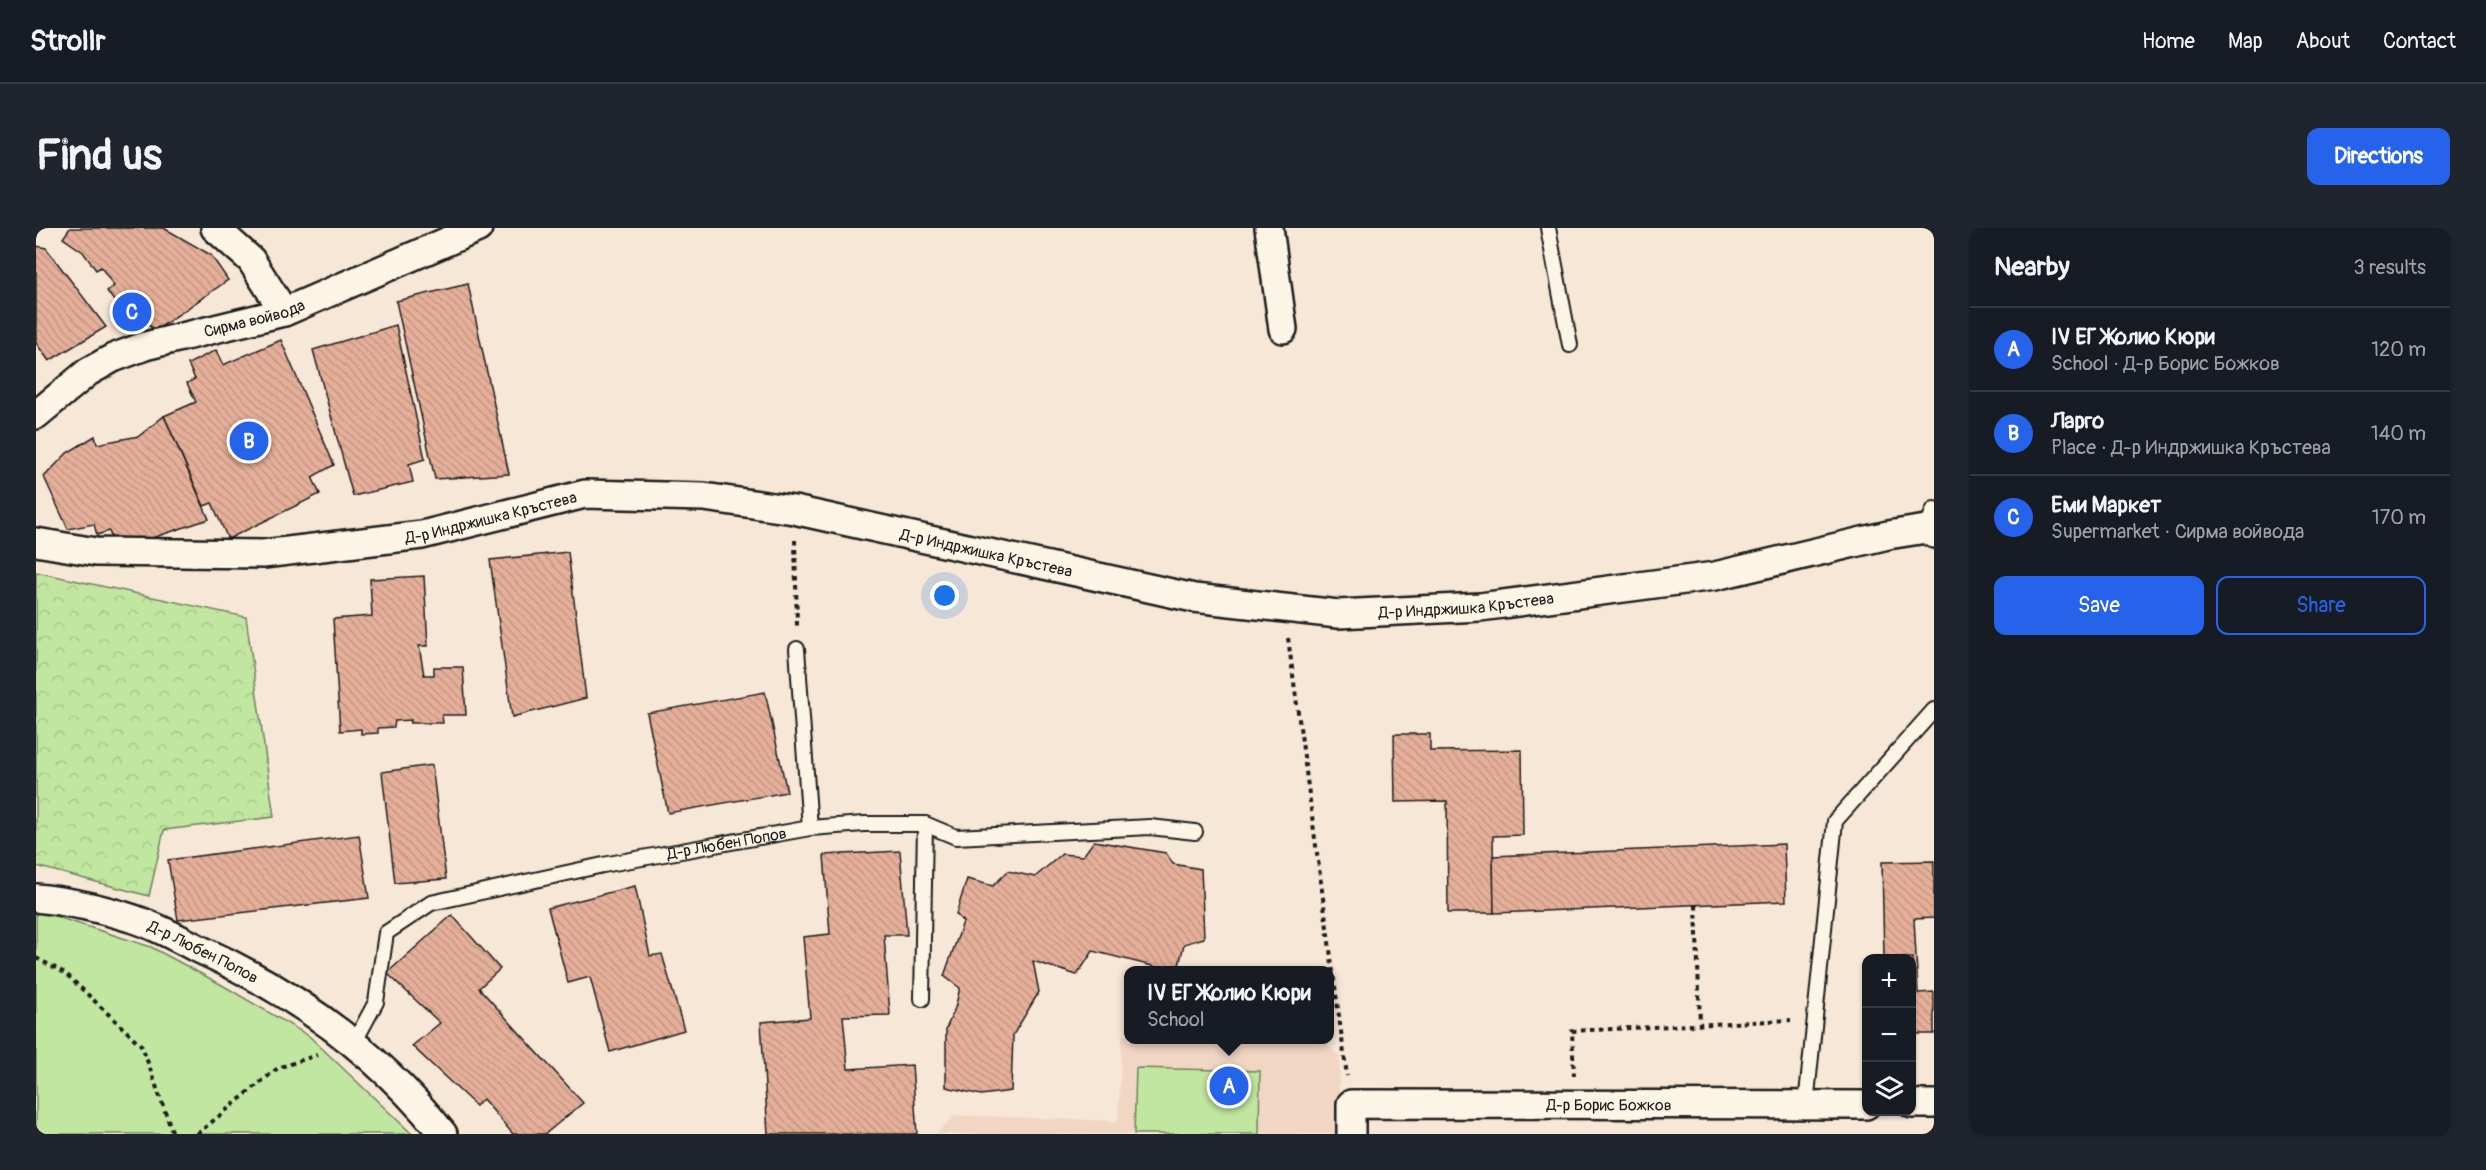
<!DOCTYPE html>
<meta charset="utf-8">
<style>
:root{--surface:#171b24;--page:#20242c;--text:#f1f3f6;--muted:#9ea1a6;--line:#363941;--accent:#2563eb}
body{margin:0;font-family:Pangolin,sans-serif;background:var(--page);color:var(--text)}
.controls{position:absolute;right:18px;bottom:18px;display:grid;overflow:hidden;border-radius:12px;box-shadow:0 2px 4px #0004}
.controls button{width:54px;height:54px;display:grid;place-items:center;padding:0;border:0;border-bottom:2px solid var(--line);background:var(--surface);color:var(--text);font:30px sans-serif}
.you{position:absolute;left:909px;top:368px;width:21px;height:21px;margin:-15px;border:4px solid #fff;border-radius:50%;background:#1a73e8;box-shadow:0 0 0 9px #1a73e833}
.badge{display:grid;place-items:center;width:39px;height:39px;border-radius:50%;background:var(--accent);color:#fff;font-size:20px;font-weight:700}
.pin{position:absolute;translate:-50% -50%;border:3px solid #fff;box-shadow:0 2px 6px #0006}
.popup{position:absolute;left:1088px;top:738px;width:210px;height:78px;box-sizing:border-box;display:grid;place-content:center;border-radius:12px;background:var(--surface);filter:drop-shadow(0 2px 4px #0005);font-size:20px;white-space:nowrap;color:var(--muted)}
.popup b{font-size:22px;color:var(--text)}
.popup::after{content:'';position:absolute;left:50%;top:100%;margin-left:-12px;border:12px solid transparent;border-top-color:var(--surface)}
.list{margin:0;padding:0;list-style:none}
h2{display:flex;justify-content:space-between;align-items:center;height:78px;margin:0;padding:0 24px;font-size:26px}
h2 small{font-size:20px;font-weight:400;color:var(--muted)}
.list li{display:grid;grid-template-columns:39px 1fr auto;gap:18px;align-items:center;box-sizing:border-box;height:84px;padding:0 24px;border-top:2px solid var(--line)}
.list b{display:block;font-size:22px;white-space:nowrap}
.list p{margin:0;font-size:20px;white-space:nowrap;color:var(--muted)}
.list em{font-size:20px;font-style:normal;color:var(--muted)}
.actions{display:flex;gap:12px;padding:18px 24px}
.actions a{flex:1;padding:14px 0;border:2px solid var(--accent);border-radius:12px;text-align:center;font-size:21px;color:var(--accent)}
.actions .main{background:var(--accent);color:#fff}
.icon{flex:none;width:33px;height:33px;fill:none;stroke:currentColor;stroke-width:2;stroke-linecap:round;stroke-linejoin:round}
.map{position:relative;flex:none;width:1898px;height:906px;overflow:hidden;border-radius:12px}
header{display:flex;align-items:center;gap:36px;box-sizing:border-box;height:84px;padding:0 30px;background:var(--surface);border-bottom:2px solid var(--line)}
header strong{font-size:28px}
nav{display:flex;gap:33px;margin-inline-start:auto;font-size:21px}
.intro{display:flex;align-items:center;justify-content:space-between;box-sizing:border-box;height:144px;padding:0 36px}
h1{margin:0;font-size:42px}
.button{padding:15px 27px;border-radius:12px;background:var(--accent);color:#fff;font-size:21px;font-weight:700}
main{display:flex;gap:36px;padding:0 36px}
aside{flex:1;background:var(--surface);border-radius:12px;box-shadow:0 2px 4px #0004}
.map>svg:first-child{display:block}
</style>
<header>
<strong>Strollr</strong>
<nav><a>Home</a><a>Map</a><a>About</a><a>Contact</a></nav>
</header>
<div class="intro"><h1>Find us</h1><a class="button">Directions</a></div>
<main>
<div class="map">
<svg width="1898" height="906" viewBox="0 0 1898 906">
<defs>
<pattern id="forest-crowns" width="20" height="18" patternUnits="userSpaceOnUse" patternTransform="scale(1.5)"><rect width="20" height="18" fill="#c1e6a0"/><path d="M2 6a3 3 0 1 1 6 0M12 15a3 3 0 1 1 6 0" fill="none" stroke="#a5c589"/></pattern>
<pattern id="building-back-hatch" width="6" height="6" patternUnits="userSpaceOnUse" patternTransform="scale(1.5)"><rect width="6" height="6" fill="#e5af99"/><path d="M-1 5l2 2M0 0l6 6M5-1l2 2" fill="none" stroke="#c49683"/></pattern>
</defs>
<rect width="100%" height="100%" fill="#f7e7d6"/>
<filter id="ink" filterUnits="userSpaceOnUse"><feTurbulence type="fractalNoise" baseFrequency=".0167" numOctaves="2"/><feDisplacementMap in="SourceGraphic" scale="12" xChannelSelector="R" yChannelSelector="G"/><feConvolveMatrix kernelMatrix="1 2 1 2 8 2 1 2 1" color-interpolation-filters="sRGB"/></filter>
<g filter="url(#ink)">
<!-- built -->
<polygon fill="#f2d6c4" points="1086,807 1092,807 1092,812 1287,812 1304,829 1302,906 900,906 919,887 1082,893"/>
<!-- forest -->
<polygon fill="url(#forest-crowns)" stroke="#6e815e" stroke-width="1.5" points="0,344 210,389 238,589 128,602 113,668 0,638"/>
<!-- park -->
<g fill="#c1e6a0" stroke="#6e815e" stroke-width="1.5">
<polygon points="0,679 6,684 115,719 186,757 273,808 376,906 0,906"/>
<polygon points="1100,840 1224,843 1223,906 1098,906"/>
</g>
<!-- building -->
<g fill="url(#building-back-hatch)" stroke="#1c1c1c" stroke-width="1.5">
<polygon points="34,0 128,0 175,27 192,52 120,102 102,91 94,96 71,63 78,58 65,39 60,42 47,24 27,10"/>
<polygon points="0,18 10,20 70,99 13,133 0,115"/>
<polygon points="432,56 473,246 399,251 360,73"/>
<polygon points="360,97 389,231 373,236 377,254 317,268 277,122"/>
<polygon points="245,112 298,237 276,249 284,266 192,311 176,275 168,278 128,188 160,174 151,155 159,151 152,136 180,122 187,137"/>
<polygon points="128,188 173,291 80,322 73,303 61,307 58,296 32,301 8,249 31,225 59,208 61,216 103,208"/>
<polygon points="532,324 550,470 476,489 454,332"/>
<polygon points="388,348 392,418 383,418 388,447 398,447 398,439 427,439 430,487 406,487 407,495 374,495 375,492 359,493 358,499 342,500 342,505 325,506 325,501 304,503 297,391 336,388 334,351"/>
<polygon points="729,464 751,564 632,585 611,485"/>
<polygon points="1358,506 1394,506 1394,523 1486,522 1487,607 1457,608 1458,685 1412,685 1411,573 1359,574"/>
<polygon points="396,537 410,651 359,655 346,544"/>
<polygon points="323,607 333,670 142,692 132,632"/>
<polygon points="1058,613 1130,625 1137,636 1165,641 1168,710 1148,716 1142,742 1132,742 1057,723 1041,747 997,733 1003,764 977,807 975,863 945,867 910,859 910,801 919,780 924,760 908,748 927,694 920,686 931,651 957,658 972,643 999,649 1026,626 1047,628"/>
<polygon points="1748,616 1750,673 1458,685 1457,628"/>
<polygon points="864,623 871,707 848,707 854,787 807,788 812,841 876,837 881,906 732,906 725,794 774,790 767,709 794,706 788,627"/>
<polygon points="1898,633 1898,690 1878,691 1882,765 1898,764 1898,806 1876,806 1876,730 1848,730 1846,634"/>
<polygon points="599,658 614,728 626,726 648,802 574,824 554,749 532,755 512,680"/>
<polygon points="416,687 464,741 443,760 547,875 509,906 477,906 447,871 440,878 376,818 404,795 351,745"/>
</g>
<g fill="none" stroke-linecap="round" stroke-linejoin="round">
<defs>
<g id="service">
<polyline points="1512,0 1534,117"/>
<polyline points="1890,301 1898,281"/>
<polyline points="761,421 774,600"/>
<polyline points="886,771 889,596"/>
<path id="s1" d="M318,815L340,774L350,705L395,675L567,637L774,600L828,596H889L920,609L1114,599L1159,604"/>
<polyline points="1770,877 1799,593 1898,482"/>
</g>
<g id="minor">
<polyline points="179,0 215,32 248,84"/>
<polyline points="1233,0 1247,101"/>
<path id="s2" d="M0,187L52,144L77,130L109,118L248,84L442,0"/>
<path id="s3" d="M0,314L60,324L227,326L386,307L549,266L668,269L758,282L1158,370L1302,386L1444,379L1679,348L1852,307L1890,301L1898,306"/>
<path id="s4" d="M0,670C33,673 67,681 98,691C120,698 141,710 161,720C256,763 342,824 407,906"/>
<polyline points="1876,876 1898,876"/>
<path id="s5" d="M1315,906V876L1830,877"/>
</g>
</defs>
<!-- service casing -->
<use href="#service" stroke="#1c1c1c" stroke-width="18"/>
<!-- minor casing -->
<use href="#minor" stroke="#1c1c1c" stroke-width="32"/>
<!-- path -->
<g stroke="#1c1c1c" stroke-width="4" stroke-dasharray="4.5 4.5" stroke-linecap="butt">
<polyline points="759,312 761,398"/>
<polyline points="1252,410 1311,848"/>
<polyline points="1660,677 1664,796"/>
<polyline points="0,730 29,745 106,818 137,906"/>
<polyline points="1538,848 1536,803 1755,792"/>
<polyline points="161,906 242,840 281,827"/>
</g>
<!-- service -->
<use href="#service" stroke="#fcf5e5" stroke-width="14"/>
<!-- minor -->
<use href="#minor" stroke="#fcf5e5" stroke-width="27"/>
</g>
</g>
<g text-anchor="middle" stroke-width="4.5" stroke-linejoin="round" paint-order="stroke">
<!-- street labels -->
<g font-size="16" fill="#1c1c1c" stroke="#fcf5e5">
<text dy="6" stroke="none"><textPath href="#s2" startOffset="243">Сирма войвода</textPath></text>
<text dy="6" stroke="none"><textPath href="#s3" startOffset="459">Д-р Индржишка Кръстева</textPath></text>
<text dy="6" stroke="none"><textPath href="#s3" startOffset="963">Д-р Индржишка Кръстева</textPath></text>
<text dy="6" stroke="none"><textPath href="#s3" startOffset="1449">Д-р Индржишка Кръстева</textPath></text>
<text dy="6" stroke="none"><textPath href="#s1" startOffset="472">Д-р Любен Попов</textPath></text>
<text dy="6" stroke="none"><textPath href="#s4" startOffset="177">Д-р Любен Попов</textPath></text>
<text dy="6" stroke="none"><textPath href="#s5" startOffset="288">Д-р Борис Божков</textPath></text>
</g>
</g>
</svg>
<div class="controls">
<button>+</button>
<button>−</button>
<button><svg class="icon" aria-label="layers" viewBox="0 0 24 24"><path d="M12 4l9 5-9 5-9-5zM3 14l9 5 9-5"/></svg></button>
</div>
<div class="you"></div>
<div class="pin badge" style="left:1193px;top:858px">A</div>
<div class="popup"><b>IV ЕГ Жолио Кюри</b>School</div>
<div class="pin badge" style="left:213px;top:213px">B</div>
<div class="pin badge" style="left:96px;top:84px">C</div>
</div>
<aside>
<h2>Nearby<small>3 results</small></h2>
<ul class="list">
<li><span class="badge">A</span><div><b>IV ЕГ Жолио Кюри</b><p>School · Д-р Борис Божков</p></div><em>120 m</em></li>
<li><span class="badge">B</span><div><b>Ларго</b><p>Place · Д-р Индржишка Кръстева</p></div><em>140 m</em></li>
<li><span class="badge">C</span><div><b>Еми Маркет</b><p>Supermarket · Сирма войвода</p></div><em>170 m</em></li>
</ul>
<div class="actions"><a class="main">Save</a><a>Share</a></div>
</aside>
</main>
